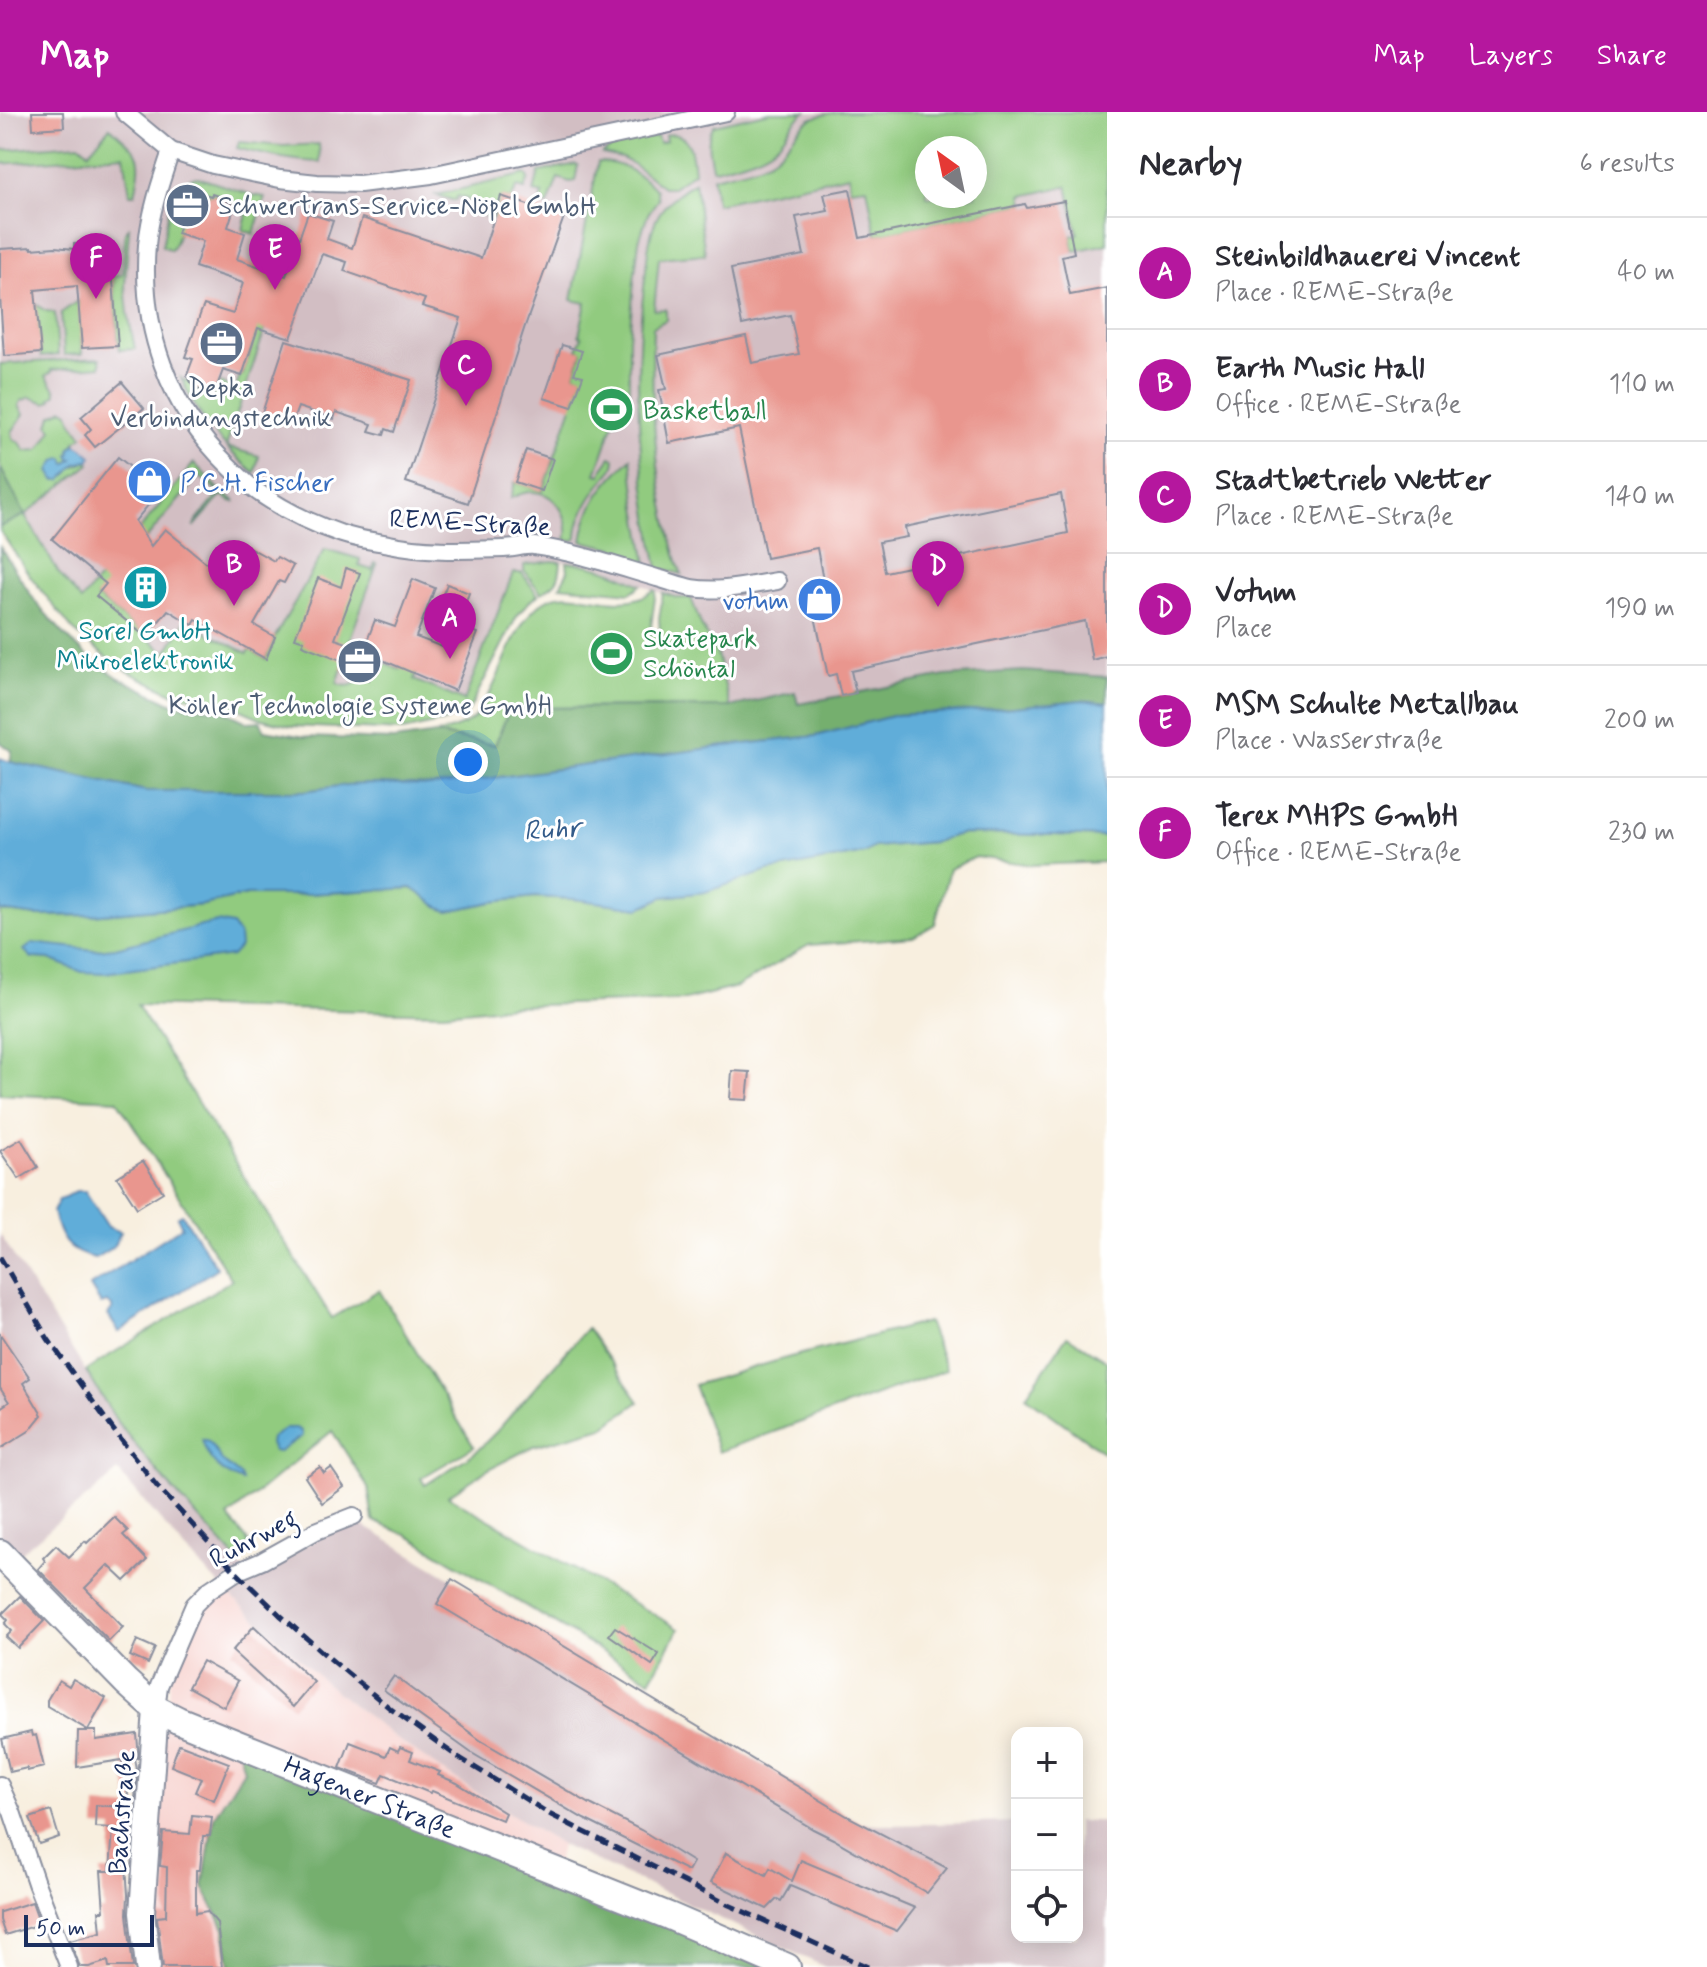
<!DOCTYPE html>
<meta charset="utf-8">
<style>
:root{--surface:#fff;--page:#f2f2f3;--text:#2b2b33;--muted:#7c7c81;--line:#e1e1e2;--accent:#b5179e}
body{margin:0;font-family:Mynerve,sans-serif;background:var(--page);color:var(--text)}
.controls{position:absolute;right:24px;bottom:24px;display:grid;overflow:hidden;border-radius:16px;box-shadow:0 4px 20px #0003}
.controls button{width:72px;height:72px;display:grid;place-items:center;padding:0;border:0;border-bottom:2px solid var(--line);background:var(--surface);color:var(--text);font:40px sans-serif}
.compass{position:absolute;left:915px;top:24px;width:72px;height:72px;border-radius:50%;background:var(--surface);box-shadow:0 4px 20px #0003;rotate:327deg}
.scale{position:absolute;left:24px;bottom:20px;width:130px;box-sizing:border-box;padding-left:8px;border:4px solid #1b2f5e;border-top:0;font-size:22px;line-height:28px;white-space:nowrap;color:#1b2f5e;-webkit-text-stroke:6px #fff;paint-order:stroke}
.you{position:absolute;left:468px;top:650px;width:28px;height:28px;margin:-20px;border:6px solid #fff;border-radius:50%;background:#1a73e8;box-shadow:0 0 0 12px #1a73e833}
.badge{display:grid;place-items:center;width:52px;height:52px;border-radius:50%;background:var(--accent);color:#fff;font-size:26px;font-weight:700}
.pin{position:absolute;translate:-50% -66px;filter:drop-shadow(0 2px 4px #0008)}
.pin::after{content:'';position:absolute;top:42px;width:28px;height:24px;background:inherit;clip-path:polygon(0 0,100% 0,50% 100%)}
.list{margin:0;padding:0;list-style:none}
h2{display:flex;justify-content:space-between;align-items:center;height:104px;margin:0;padding:0 32px;font-size:34px}
h2 small{font-size:26px;font-weight:400;color:var(--muted)}
.list li{display:grid;grid-template-columns:52px 1fr auto;gap:24px;align-items:center;box-sizing:border-box;height:112px;padding:0 32px;border-top:2px solid var(--line)}
.list b{display:block;font-size:30px;white-space:nowrap}
.list p{margin:0;font-size:26px;white-space:nowrap;color:var(--muted)}
.list em{font-size:26px;font-style:normal;color:var(--muted)}
.icon{flex:none;width:44px;height:44px;fill:none;stroke:currentColor;stroke-width:2;stroke-linecap:round;stroke-linejoin:round}
.map{position:relative;flex:none;width:1107px;height:1855px;overflow:hidden}
header{display:flex;align-items:center;gap:48px;box-sizing:border-box;height:112px;padding:0 40px;background:var(--accent);color:#fff}
header strong{font-size:38px}
nav{display:flex;gap:44px;margin-inline-start:auto;font-size:28px}
main{display:flex}
aside{flex:1;background:var(--surface)}
.map>svg:first-child{display:block}
</style>
<header>
<strong>Map</strong>
<nav><a>Map</a><a>Layers</a><a>Share</a></nav>
</header>
<main>
<div class="map">
<svg width="1107" height="1855" viewBox="0 0 1107 1855">
<rect width="100%" height="100%" fill="#fff"/>
<filter id="ink" filterUnits="userSpaceOnUse"><feTurbulence type="fractalNoise" baseFrequency=".0125" numOctaves="2"/><feDisplacementMap in="SourceGraphic" scale="16" xChannelSelector="R" yChannelSelector="G"/><feConvolveMatrix kernelMatrix="1 2 1 2 8 2 1 2 1" color-interpolation-filters="sRGB"/></filter>
<filter id="wash" filterUnits="userSpaceOnUse"><feTurbulence type="fractalNoise" baseFrequency=".006" numOctaves="4" result="noise"/><feDisplacementMap in="SourceGraphic" scale="32" xChannelSelector="R" yChannelSelector="G"/><feGaussianBlur stdDeviation="1.8" result="paint"/><feColorMatrix in="noise" values="0 0 0 0 0 0 0 0 0 0 0 0 0 0 0 0 0 1.4 0 .05"/><feComposite in="paint" operator="in"/></filter>
<g filter="url(#wash)">
<rect width="100%" height="100%" fill="#f8efdf"/>
<!-- built -->
<g fill="#f7d0cc">
<polygon points="222,1476 328,1573 395,1626 455,1667 561,1733 557,1751 241,1629 169,1587 170,1570 197,1502 215,1486"/>
<polygon points="163,1614 239,1639 244,1658 214,1704 203,1774 225,1818 230,1855 153,1855 147,1801"/>
</g>
<!-- industrial -->
<g fill="#d2bec3" fill-rule="evenodd">
<path d="M0,0H1107V565L1023,559L945,564L798,592L795,580L730,595L717,542L702,515L691,487L678,486L656,479L608,457L591,452L552,449L524,453V459L513,461L464,589L203,568L81,490L58,460L43,435L0,355ZM927,36H975V84H927Z"/>
<polygon points="0,1122 118,1311 164,1368 249,1463 354,1408 861,1711 892,1713 1017,1710 1017,1825 1077,1825 1077,1709 1107,1709 1107,1855 825,1855 561,1733 455,1667 395,1626 328,1573 222,1476 185,1437 118,1359 9,1451 0,1441"/>
</g>
<!-- green -->
<g fill="#91cb7f" stroke="#567d6e" stroke-width="2" fill-rule="evenodd">
<path d="M770,0H805C792,8 787,24 775,34C759,47 735,51 715,57L712,56C709,40 705,27 714,13Z"/>
<path d="M837,0H1107V132L1074,139L1071,124L1078,122L1067,74L1023,84L1025,92L876,123L867,75L850,77L849,63L716,92L713,65C733,60 755,57 773,46C788,36 799,12 813,6C820,3 829,2 837,0ZM927,36H975V84H927Z"/>
<path d="M110,15C140,43 144,39 135,82H130L124,43L0,52V38L79,32L89,40Z"/>
<path d="M672,22C692,24 692,43 694,60L673,75H663L633,52L622,46L602,42C617,29 638,28 657,24L659,31L666,29L665,23Z"/>
<path d="M239,30L283,34L319,32L320,50C292,49 264,43 237,36Z"/>
<path d="M598,50C620,49 641,63 656,78L658,87L648,102L639,129L634,169L629,227V286L624,289L617,310L614,309L596,362L601,363L603,356L611,345L615,347C615,358 605,365 599,374C588,389 577,408 577,426L575,428L566,429C571,406 557,380 531,380C524,380 518,383 511,386L515,370L543,379L582,265L574,262L582,240L577,237L582,225L579,223L586,191L572,188Z"/>
<polygon points="576,52 578,53 575,69 570,70 558,66 548,93 541,91 543,82 534,80 539,60"/>
<polygon points="526,62 529,66 525,77 517,75 511,87 501,85 494,107 484,104 487,95 458,84 455,89 436,83"/>
<path d="M197,65L252,83L265,85L254,122L243,118L247,102L234,98L235,93L226,89V86L213,82L211,84L202,81L200,85L188,88L173,83C179,72 185,67 197,65Z"/>
<path d="M695,70L705,142L659,146L654,198L666,197V208L653,215C651,280 653,344 667,408C671,426 674,445 682,462L658,456C639,361 632,272 644,175C647,153 647,128 656,108C663,92 680,78 695,70Z"/>
<path d="M170,92L185,97C181,111 179,127 171,138L162,134Z"/>
<polygon points="129,116 125,173 128,201 135,237 119,238 113,165 123,162 125,120"/>
<polygon points="79,188 82,242 64,243 61,201"/>
<polygon points="36,192 44,198 55,201 58,243 41,245"/>
<path d="M224,208L266,214L226,335L259,344L255,361C222,335 197,304 181,266L185,269L189,266L194,276L214,283L219,271L236,276L240,263H243L257,218Z"/>
<path d="M100,246L101,254L51,258L52,260L46,264L55,277L56,282L51,286L52,288L46,291L30,285L21,289L19,294L24,302L12,320L13,326L21,332L25,339L39,338L52,317L49,313L52,303L64,297L69,300C71,310 76,316 83,324L77,328L70,338L72,341L69,342L73,347L65,352L64,346L56,349L71,356L88,349L90,352L25,403L58,460L81,489L194,351L218,376L236,390L230,389L222,383L194,415L195,411L220,381L199,364L97,485L166,541L185,509L247,541L250,538L266,547L275,525L325,437L360,447L359,454L372,458L375,451L377,452L350,527L359,531L361,535L360,536L350,533L337,571C346,576 356,574 361,565L369,567L372,560L375,561L380,549L400,557L405,545L422,547L414,568L464,589L513,461H522L538,483L530,489L517,504L468,600L443,610L403,619L291,614L262,607L221,589L176,583L129,560L111,549L73,518L30,464L0,419V415L24,402L0,355V252Z"/>
<path d="M631,346L636,389L647,452L613,436L582,429C587,391 605,372 631,346Z"/>
<path d="M552,449L561,450C560,468 557,472 541,481L524,459V453Z"/>
<path d="M567,450C597,453 615,460 641,473L630,481L560,474L568,459Z"/>
<path d="M654,478L656,479L650,522L660,521L659,507L663,481L678,486H691L702,515L717,542L730,595L510,596L495,633L436,622C448,618 465,615 475,605C482,599 486,588 491,579C506,550 515,510 543,490C572,469 618,506 654,478Z"/>
<polygon points="959,722 1055,723 1107,725 1107,750 1032,753 976,745 949,757 935,812 913,825 809,833 737,875 685,888 512,894 444,901 137,893 332,1206 379,1178 474,1335 421,1366 425,1373 476,1340 497,1319 587,1216 639,1290 603,1315 534,1334 487,1358 448,1384 679,1517 650,1568 405,1422 373,1409 368,1375 332,1319 228,1405 247,1428 250,1439 238,1449 164,1368 118,1311 86,1259 102,1248 232,1168 117,988 0,982 0,799 36,804 91,803 203,793 247,783 290,783 412,776 442,797 449,799 492,790 535,785 574,787 640,796 663,785 705,780 768,759 864,741 874,735 934,730"/>
<polygon points="928,1210 946,1258 718,1340 694,1273 790,1245"/>
<polygon points="1067,1224 1107,1249 1107,1343 1026,1284"/>
</g>
<!-- forest -->
<g fill="#74af6e" stroke="#486f66" stroke-width="2">
<polygon points="0,355 25,403 0,415"/>
<polygon points="0,435 37,492 65,523 88,545 119,566 173,592 222,598 247,610 260,609 265,618 306,625 394,628 436,622 495,633 510,596 730,595 795,580 798,592 945,564 1023,559 1107,565 1107,591 1082,588 975,599 896,603 816,624 718,635 435,674 369,672 346,673 305,679 146,679 10,650 12,639 0,630"/>
<polygon points="239,1639 767,1855 230,1855 224,1817 203,1774 214,1704 244,1658"/>
</g>
<!-- water -->
<g fill="#60add9" stroke="#3e6e9c" stroke-width="2">
<path d="M75,332L82,336L92,344L90,348L76,352L62,368H55L50,359C53,353 56,345 64,346L66,352L73,347L70,346L69,342L71,341L70,338Z"/>
<polygon points="1082,588 1107,591 1107,725 1055,723 959,722 934,730 874,735 864,741 768,759 705,780 663,785 640,796 574,787 535,785 492,790 449,799 442,797 412,776 290,783 247,783 203,793 91,803 36,804 0,799 0,646 10,650 146,679 305,679 346,673 369,672 435,674 718,635 816,624 896,603 975,599"/>
<polygon points="217,810 232,813 239,823 240,835 232,844 104,861 82,860 49,847 32,846 24,838 33,831 95,838 115,836"/>
<path d="M76,1079H85L108,1115L121,1120L113,1135L95,1146C67,1141 59,1126 53,1100L59,1088Z"/>
<polygon points="182,1102 217,1156 119,1220 108,1203 112,1198 112,1194 107,1190 101,1192 90,1174 182,1115 177,1105"/>
<polygon points="286,1316 296,1316 301,1319 302,1324 279,1340 273,1339 270,1332 271,1326"/>
<path d="M202,1327L209,1329L222,1349L240,1363L242,1369C222,1362 207,1348 202,1327Z"/>
</g>
<g id="blocks">
<!-- building -->
<g fill="#e9968e" fill-rule="evenodd">
<polygon points="32,0 63,0 64,15 33,17"/>
<path d="M850,77L860,126L1025,92L1027,96L1064,89L1074,141L1062,144L1070,183L1107,176V544L1092,548L1085,509L851,559L856,581L841,584L836,562L828,564L809,477L824,474L817,436L766,446L739,316L669,331L659,278L666,277L658,243L746,224L752,251L799,242L790,203L742,213L731,157L804,143L796,105L828,99L824,82ZM1061,382L1068,421L885,460L879,430L907,425L905,415Z"/>
<polygon points="201,81 211,84 212,82 227,87 226,89 235,93 228,115 245,121 237,147 286,164 308,101 333,109 327,127 352,136 362,106 481,146 501,84 564,105 524,217 468,391 406,370 461,206 422,194 425,187 344,159 347,150 322,142 291,226 258,216 242,264 223,258 214,283 194,276 187,263 193,247 185,245 201,200 204,193 233,202 243,171 195,155 203,129 177,121 190,82 200,85"/>
<polygon points="110,129 118,234 82,236 77,174 35,178 41,241 4,244 0,185 0,137 32,135 32,137 55,135 74,137 74,132"/>
<polygon points="286,228 411,268 394,320 386,317 384,323 369,319 372,312 336,300 334,307 298,295 292,311 262,301"/>
<polygon points="562,233 582,239 574,262 583,264 572,295 544,286"/>
<polygon points="122,270 144,296 95,335 85,323 91,317 81,305"/>
<polygon points="526,338 553,347 542,379 515,370"/>
<polygon points="118,345 160,379 135,409 151,434 165,417 214,457 216,453 224,457 240,430 274,449 277,445 293,454 284,471 279,469 254,513 275,525 266,547 196,508 193,513 168,498 146,525 96,484 106,472 52,427"/>
<polygon points="346,456 360,461 335,527 364,537 375,508 395,515 413,467 435,476 416,525 442,535 445,527 447,528 453,511 478,521 455,579 378,546 369,568 341,557 344,549 302,533 304,529 295,526 318,466 341,475"/>
<polygon points="447,472 469,481 463,497 440,489"/>
<polygon points="732,959 750,960 747,988 730,987"/>
<polygon points="21,1027 38,1055 19,1067 0,1039"/>
<polygon points="143,1049 163,1080 137,1096 117,1065"/>
<polygon points="0,1222 30,1266 23,1271 42,1303 29,1319 0,1337 0,1296 9,1290 0,1276"/>
<polygon points="320,1355 324,1361 331,1356 344,1375 322,1391 305,1365"/>
<polygon points="114,1405 128,1419 123,1423 147,1448 125,1469 108,1453 85,1476 123,1515 109,1529 38,1457 45,1449 43,1446 56,1433 69,1445 85,1429 87,1431"/>
<polygon points="452,1467 847,1704 947,1756 927,1781 833,1727 813,1717 437,1492"/>
<polygon points="20,1484 44,1509 18,1536 6,1525 12,1519 5,1512 8,1508 2,1502"/>
<polygon points="254,1514 314,1570 293,1595 232,1539"/>
<polygon points="615,1515 659,1542 652,1553 609,1523"/>
<polygon points="137,1528 155,1536 148,1552 130,1544"/>
<polygon points="202,1549 238,1569 224,1595 188,1575"/>
<polygon points="394,1564 480,1628 592,1693 641,1718 693,1750 688,1759 584,1707 470,1640 384,1578"/>
<polygon points="73,1567 106,1586 88,1618 47,1594 47,1588 59,1568 69,1574"/>
<polygon points="78,1619 96,1619 96,1628 137,1622 138,1635 138,1646 135,1646 137,1658 135,1688 129,1689 122,1648 77,1655"/>
<polygon points="31,1620 32,1624 36,1623 44,1655 27,1659 27,1656 10,1660 2,1627"/>
<polygon points="350,1630 386,1644 390,1635 398,1639 400,1635 413,1640 410,1648 440,1660 438,1663 457,1671 505,1701 502,1708 432,1679 430,1681 384,1662 380,1671 340,1656"/>
<polygon points="179,1632 229,1651 214,1688 195,1680 201,1666 171,1654"/>
<polygon points="96,1693 134,1696 131,1738 125,1738 128,1783 127,1802 133,1855 109,1855 108,1849 89,1855 80,1855 70,1828 101,1820 99,1799 104,1799 101,1759 110,1759 113,1716 95,1715"/>
<polygon points="51,1699 59,1725 39,1732 30,1706"/>
<polygon points="192,1703 212,1705 210,1724 203,1724 200,1758 196,1758 196,1801 207,1799 217,1811 222,1855 163,1855 157,1805 166,1804 167,1755 160,1754 163,1720 190,1722"/>
<polygon points="726,1741 766,1763 770,1756 792,1769 801,1748 915,1796 897,1819 790,1774 781,1789 777,1787 767,1797 711,1770"/>
<polygon points="32,1790 40,1812 5,1823 0,1808 0,1800"/>
</g>
</g>
</g>
<g filter="url(#ink)">
<use href="#blocks" fill-opacity="0" stroke="#8a8f9e" stroke-width="2"/>
<g fill="none" stroke-linecap="round" stroke-linejoin="round">
<defs>
<g id="street">
<polyline points="124,0 171,39 213,53 280,67 317,71 360,72 431,63 726,0"/>
<path d="M171,39C161,69 150,101 147,133C140,216 169,296 228,353C241,366 254,379 270,388C290,401 319,414 342,422C357,427 373,429 389,432C426,440 466,438 504,437C514,437 524,433 534,434C576,440 616,454 657,466C669,469 681,474 692,476C720,481 750,473 777,469"/>
<polyline points="156,1597 159,1574 194,1493 209,1478 236,1460 262,1449 316,1419 354,1404"/>
<polyline points="0,1673 12,1700 36,1771 69,1855"/>
</g>
<polyline id="secondary" points="148,1855 142,1801 156,1597"/>
<g id="primary">
<path id="s1" d="M0,1441L126,1570L156,1597L178,1608L240,1633L669,1804L787,1855"/>
</g>
</defs>
<!-- street casing -->
<use href="#street" stroke="#8a8f9e" stroke-width="20"/>
<!-- secondary casing -->
<use href="#secondary" stroke="#8a8f9e" stroke-width="28"/>
<!-- primary casing -->
<use href="#primary" stroke="#8a8f9e" stroke-width="30"/>
<!-- street -->
<use href="#street" stroke="#fff" stroke-width="16"/>
<!-- secondary -->
<use href="#secondary" stroke="#fff" stroke-width="24"/>
<!-- primary -->
<use href="#primary" stroke="#fff" stroke-width="26"/>
<!-- rail -->
<polyline stroke="#1b2f5e" stroke-width="5" stroke-dasharray="12 6" stroke-linecap="butt" points="0,1145 48,1227 112,1316 156,1373 236,1460 280,1503 328,1545 391,1597 455,1643 551,1703 729,1793 868,1855"/>
</g>
</g>
<!-- icons -->
<defs>
<symbol id="office-disc" viewBox="-11 -11 22 22"><circle r="9.5" fill="#5c6f8a" stroke="#fff"/><path d="M-6-3h4V-5.5h4V-3h4V5H-6ZM-1-4.5V-3h2v-1.5ZM-6 0V1H6V0Z" fill="#fff"/></symbol>
<symbol id="stadium-disc" viewBox="-11 -11 22 22"><circle r="9.5" fill="#2e9e5b" stroke="#fff"/><path d="M0-5a6.5 5 0 1 0 0 10a6.5 5 0 1 0 0-10ZM-3.5-1.8h7v3.6h-7Z" fill="#fff"/></symbol>
<symbol id="shop-disc" viewBox="-11 -11 22 22"><circle r="9.5" fill="#3f7fe0" stroke="#fff"/><path d="M-5-2.5h2.3a2.7 3.5 0 0 1 5.4 0H5L5.5 6h-11ZM-1.5-2.5h3a1.5 2.3 0 0 0-3 0Z" fill="#fff"/></symbol>
<symbol id="building-disc" viewBox="-11 -11 22 22"><circle r="9.5" fill="#0f9aa8" stroke="#fff"/><path d="M-4-6H4V6H1V3H-1V6H-4ZM-2.5-4.3h1.7v1.8h-1.7ZM.8-4.3h1.7v1.8H.8ZM-2.5-1h1.7V.8h-1.7ZM.8-1h1.7V.8H.8Z" fill="#fff"/></symbol>
</defs>
<g fill-rule="evenodd">
<use href="#office-disc" x="162" y="68" width="51" height="51"/>
<use href="#office-disc" x="196" y="206" width="51" height="51"/>
<use href="#stadium-disc" x="586" y="272" width="51" height="51"/>
<use href="#shop-disc" x="124" y="344" width="51" height="51"/>
<use href="#building-disc" x="120" y="450" width="51" height="51"/>
<use href="#shop-disc" x="794" y="462" width="51" height="51"/>
<use href="#stadium-disc" x="586" y="516" width="51" height="51"/>
<use href="#office-disc" x="334" y="524" width="51" height="51"/>
</g>
<g text-anchor="middle" stroke-width="6" stroke-linejoin="round" paint-order="stroke">
<!-- service labels -->
<g font-size="26" fill="#4e5e75" stroke="#fff">
<text x="218" y="102" text-anchor="start">Schwertrans-Service-Nöpel GmbH</text>
<text x="221" y="284">Depka<tspan x="221" dy="30">Verbindungstechnik</tspan></text>
<text x="360" y="602">Köhler Technologie Systeme GmbH</text>
</g>
<!-- leisure labels -->
<g font-size="26" fill="#27864d" stroke="#fff" text-anchor="start">
<text x="643" y="307">Basketball</text>
<text x="643" y="535">Skatepark<tspan x="643" dy="30">Schöntal</tspan></text>
</g>
<!-- shop labels -->
<g font-size="26" fill="#366cbe" stroke="#fff" text-anchor="start">
<text x="180" y="379">P.C.H. Fischer</text>
<text x="789" y="497" text-anchor="end">votum</text>
</g>
<!-- street labels -->
<g font-size="26" fill="#1b2f5e" stroke="#fff">
<text transform="translate(470 410) rotate(3)" y="9">REME-Straße</text>
<text transform="translate(253 1426) rotate(-28)" y="9">Ruhrweg</text>
<text dy="9" stroke="none"><textPath href="#s1" startOffset="452">Hagener Straße</textPath></text>
<text transform="translate(121 1700) rotate(-86)" y="9">Bachstraße</text>
</g>
<!-- culture labels -->
<g font-size="26" fill="#0d838f" stroke="#fff">
<text x="145" y="527">Sorel GmbH<tspan x="145" dy="30">Mikroelektronik</tspan></text>
</g>
<!-- water labels -->
<g font-size="28" font-style="italic" fill="#335b89" stroke="#fff">
<text transform="translate(552 716) rotate(-4)" y="10">Ruhr</text>
</g>
</g>
</svg>
<div class="controls">
<button>+</button>
<button>−</button>
<button><svg class="icon" aria-label="locate" viewBox="0 0 24 24"><circle cx="12" cy="12" r="6"/><path d="M12 2v4M12 18v4M2 12h4M18 12h4"/></svg></button>
</div>
<svg class="compass" viewBox="-18 -18 36 36"><path d="M0-13l5 13h-10z" fill="#e53935"/><path d="M0 13l5-13h-10z" fill="#7c7c81"/></svg>
<div class="scale">50 m</div>
<div class="you"></div>
<div class="pin badge" style="left:450px;top:547px">A</div>
<div class="pin badge" style="left:234px;top:494px">B</div>
<div class="pin badge" style="left:466px;top:294px">C</div>
<div class="pin badge" style="left:938px;top:495px">D</div>
<div class="pin badge" style="left:275px;top:178px">E</div>
<div class="pin badge" style="left:96px;top:187px">F</div>
</div>
<aside>
<h2>Nearby<small>6 results</small></h2>
<ul class="list">
<li><span class="badge">A</span><div><b>Steinbildhauerei Vincent</b><p>Place · REME-Straße</p></div><em>40 m</em></li>
<li><span class="badge">B</span><div><b>Earth Music Hall</b><p>Office · REME-Straße</p></div><em>110 m</em></li>
<li><span class="badge">C</span><div><b>Stadtbetrieb Wetter</b><p>Place · REME-Straße</p></div><em>140 m</em></li>
<li><span class="badge">D</span><div><b>Votum</b><p>Place</p></div><em>190 m</em></li>
<li><span class="badge">E</span><div><b>MSM Schulte Metallbau</b><p>Place · Wasserstraße</p></div><em>200 m</em></li>
<li><span class="badge">F</span><div><b>Terex MHPS GmbH</b><p>Office · REME-Straße</p></div><em>230 m</em></li>
</ul>
</aside>
</main>
